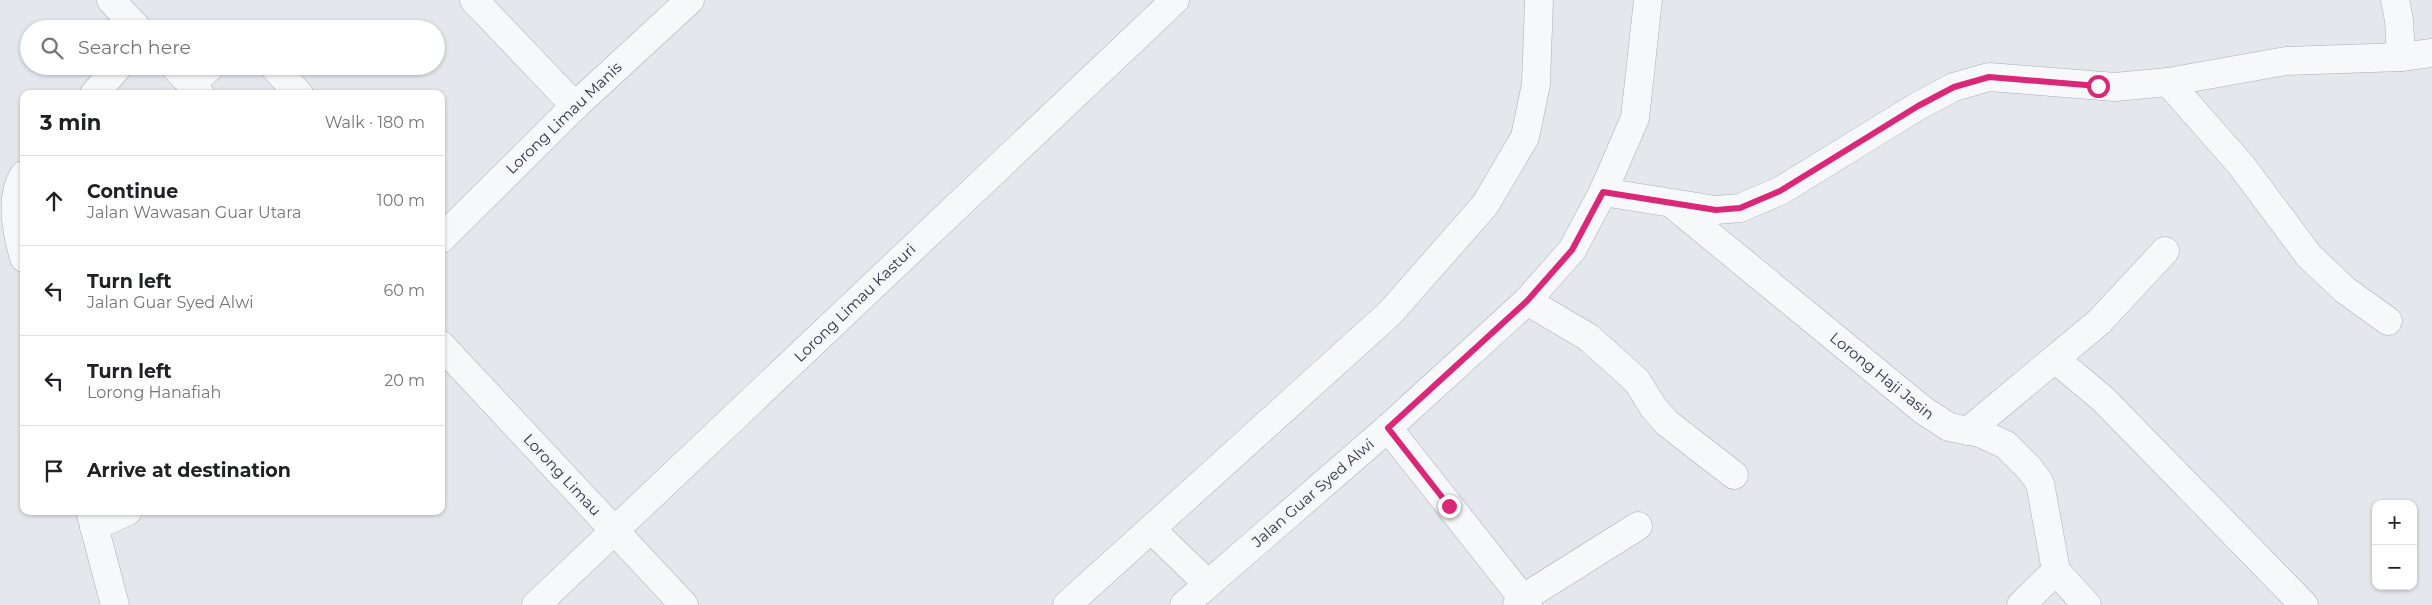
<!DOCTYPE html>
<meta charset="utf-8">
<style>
:root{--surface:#fff;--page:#f2f2f2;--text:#202124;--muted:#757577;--line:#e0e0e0}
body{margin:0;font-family:Montserrat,sans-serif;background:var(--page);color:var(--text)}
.controls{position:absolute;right:15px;bottom:15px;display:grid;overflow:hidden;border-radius:10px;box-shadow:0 1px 4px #0004}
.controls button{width:45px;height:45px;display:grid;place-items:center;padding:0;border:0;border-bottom:1px solid var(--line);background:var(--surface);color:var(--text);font:25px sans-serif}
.stop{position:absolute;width:15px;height:15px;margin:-11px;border:4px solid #db2777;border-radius:50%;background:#fff}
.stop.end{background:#db2777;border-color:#fff;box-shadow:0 1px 5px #0008}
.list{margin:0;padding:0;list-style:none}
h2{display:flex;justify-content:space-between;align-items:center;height:65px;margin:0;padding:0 20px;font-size:21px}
h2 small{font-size:16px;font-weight:400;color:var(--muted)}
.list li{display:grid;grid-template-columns:32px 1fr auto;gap:15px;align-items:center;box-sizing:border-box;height:90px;padding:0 20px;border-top:1px solid var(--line)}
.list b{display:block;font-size:19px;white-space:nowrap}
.list p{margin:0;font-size:16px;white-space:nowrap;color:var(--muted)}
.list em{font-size:16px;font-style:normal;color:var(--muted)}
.icon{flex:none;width:28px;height:28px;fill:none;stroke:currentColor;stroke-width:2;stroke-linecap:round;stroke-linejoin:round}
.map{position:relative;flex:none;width:2432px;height:605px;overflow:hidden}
.search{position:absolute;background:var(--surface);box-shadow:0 1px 4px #0004;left:20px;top:20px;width:425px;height:55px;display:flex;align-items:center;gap:12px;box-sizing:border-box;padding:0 18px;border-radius:28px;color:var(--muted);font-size:19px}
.panel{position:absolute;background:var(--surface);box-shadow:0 1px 4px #0004;left:20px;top:90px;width:425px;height:425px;border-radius:10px}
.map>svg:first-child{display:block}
</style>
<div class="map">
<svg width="2432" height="605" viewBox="0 0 2432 605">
<rect width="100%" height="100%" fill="#e4e7ec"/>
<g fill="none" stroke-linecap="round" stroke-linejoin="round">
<defs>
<g id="minor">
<polyline points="111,0 138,29"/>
<polyline points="474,0 575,106"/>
<polyline points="2395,0 2399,20 2401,57"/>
<polyline points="174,66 200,94"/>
<polyline points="273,66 299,94"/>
<polyline points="2168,82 2241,165 2309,256 2345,290 2388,321"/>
<polyline points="191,84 211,66"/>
<polyline points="94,94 119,66"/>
<path d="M24,175C9,198 17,233 24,258"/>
<polyline points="1603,192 1716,210 1740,208 1780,191 1918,106 1954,87 1989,77 2115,87 2168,82 2286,61 2401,57 2432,53"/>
<polyline points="1672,204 1923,410 1949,427 1980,433 2006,445 2029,468 2040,483 2056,571 2087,605"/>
<polyline points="441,239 575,106 690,0"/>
<polyline points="1527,301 1588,337 1637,381 1653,407 1667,423 1734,475"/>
<polyline points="441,345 684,605"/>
<polyline points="2055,359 2103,399 2304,605"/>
<polyline points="1388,428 1528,605"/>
<polyline points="1968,431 2099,322 2165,251"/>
<polyline points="90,511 115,605"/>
<polyline points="94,527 128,511"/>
<polyline points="1151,529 1208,584"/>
<polyline points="536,605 1175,0"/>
<polyline points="1067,605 1390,313 1485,205 1525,137 1536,84 1539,0"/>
<polyline points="1184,605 1388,428 1527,301 1572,250 1603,192 1635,118 1648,0"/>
<polyline points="1517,605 1522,599 1638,526"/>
<polyline points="2021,605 2056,571"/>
</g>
</defs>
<!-- minor casing -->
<use href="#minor" stroke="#a9aeb7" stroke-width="29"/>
<!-- minor -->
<use href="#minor" stroke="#f7f8fa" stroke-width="28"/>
</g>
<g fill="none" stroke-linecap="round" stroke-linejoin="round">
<!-- route -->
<polyline stroke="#db2777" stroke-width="6" points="1449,506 1388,428 1527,301 1572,250 1603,192 1716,210 1740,208 1780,191 1918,106 1954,87 1989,77 2098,86"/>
</g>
<g text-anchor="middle" stroke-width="4.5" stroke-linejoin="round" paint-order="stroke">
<!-- street labels -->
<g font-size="15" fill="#2b3445" stroke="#f4f6f9">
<text transform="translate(564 118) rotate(-44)" y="5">Lorong Limau Manis</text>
<text transform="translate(855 303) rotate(-44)" y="5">Lorong Limau Kasturi</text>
<text transform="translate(1882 376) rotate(39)" y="5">Lorong Haji Jasin</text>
<text transform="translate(562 475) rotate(47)" y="5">Lorong Limau</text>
<text transform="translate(1313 493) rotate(-41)" y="5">Jalan Guar Syed Alwi</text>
</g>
</g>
</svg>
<div class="controls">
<button>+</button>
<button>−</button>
</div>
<div class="stop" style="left:2098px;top:86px"></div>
<div class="stop end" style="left:1449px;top:506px"></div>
<div class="search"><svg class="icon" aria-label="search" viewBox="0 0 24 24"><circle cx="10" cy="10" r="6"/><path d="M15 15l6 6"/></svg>Search here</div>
<section class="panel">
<h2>3 min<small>Walk · 180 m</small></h2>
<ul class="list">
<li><svg class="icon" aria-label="ahead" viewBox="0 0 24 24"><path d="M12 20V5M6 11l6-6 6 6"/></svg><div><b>Continue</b><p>Jalan Wawasan Guar Utara</p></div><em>100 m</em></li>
<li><svg class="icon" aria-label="left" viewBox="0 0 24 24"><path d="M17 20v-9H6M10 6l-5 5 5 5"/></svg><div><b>Turn left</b><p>Jalan Guar Syed Alwi</p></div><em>60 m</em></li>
<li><svg class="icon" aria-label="left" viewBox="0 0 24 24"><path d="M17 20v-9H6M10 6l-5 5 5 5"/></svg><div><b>Turn left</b><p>Lorong Hanafiah</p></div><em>20 m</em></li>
<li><svg class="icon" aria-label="arrive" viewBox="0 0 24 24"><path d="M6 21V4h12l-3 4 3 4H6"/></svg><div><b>Arrive at destination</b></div></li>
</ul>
</section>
</div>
